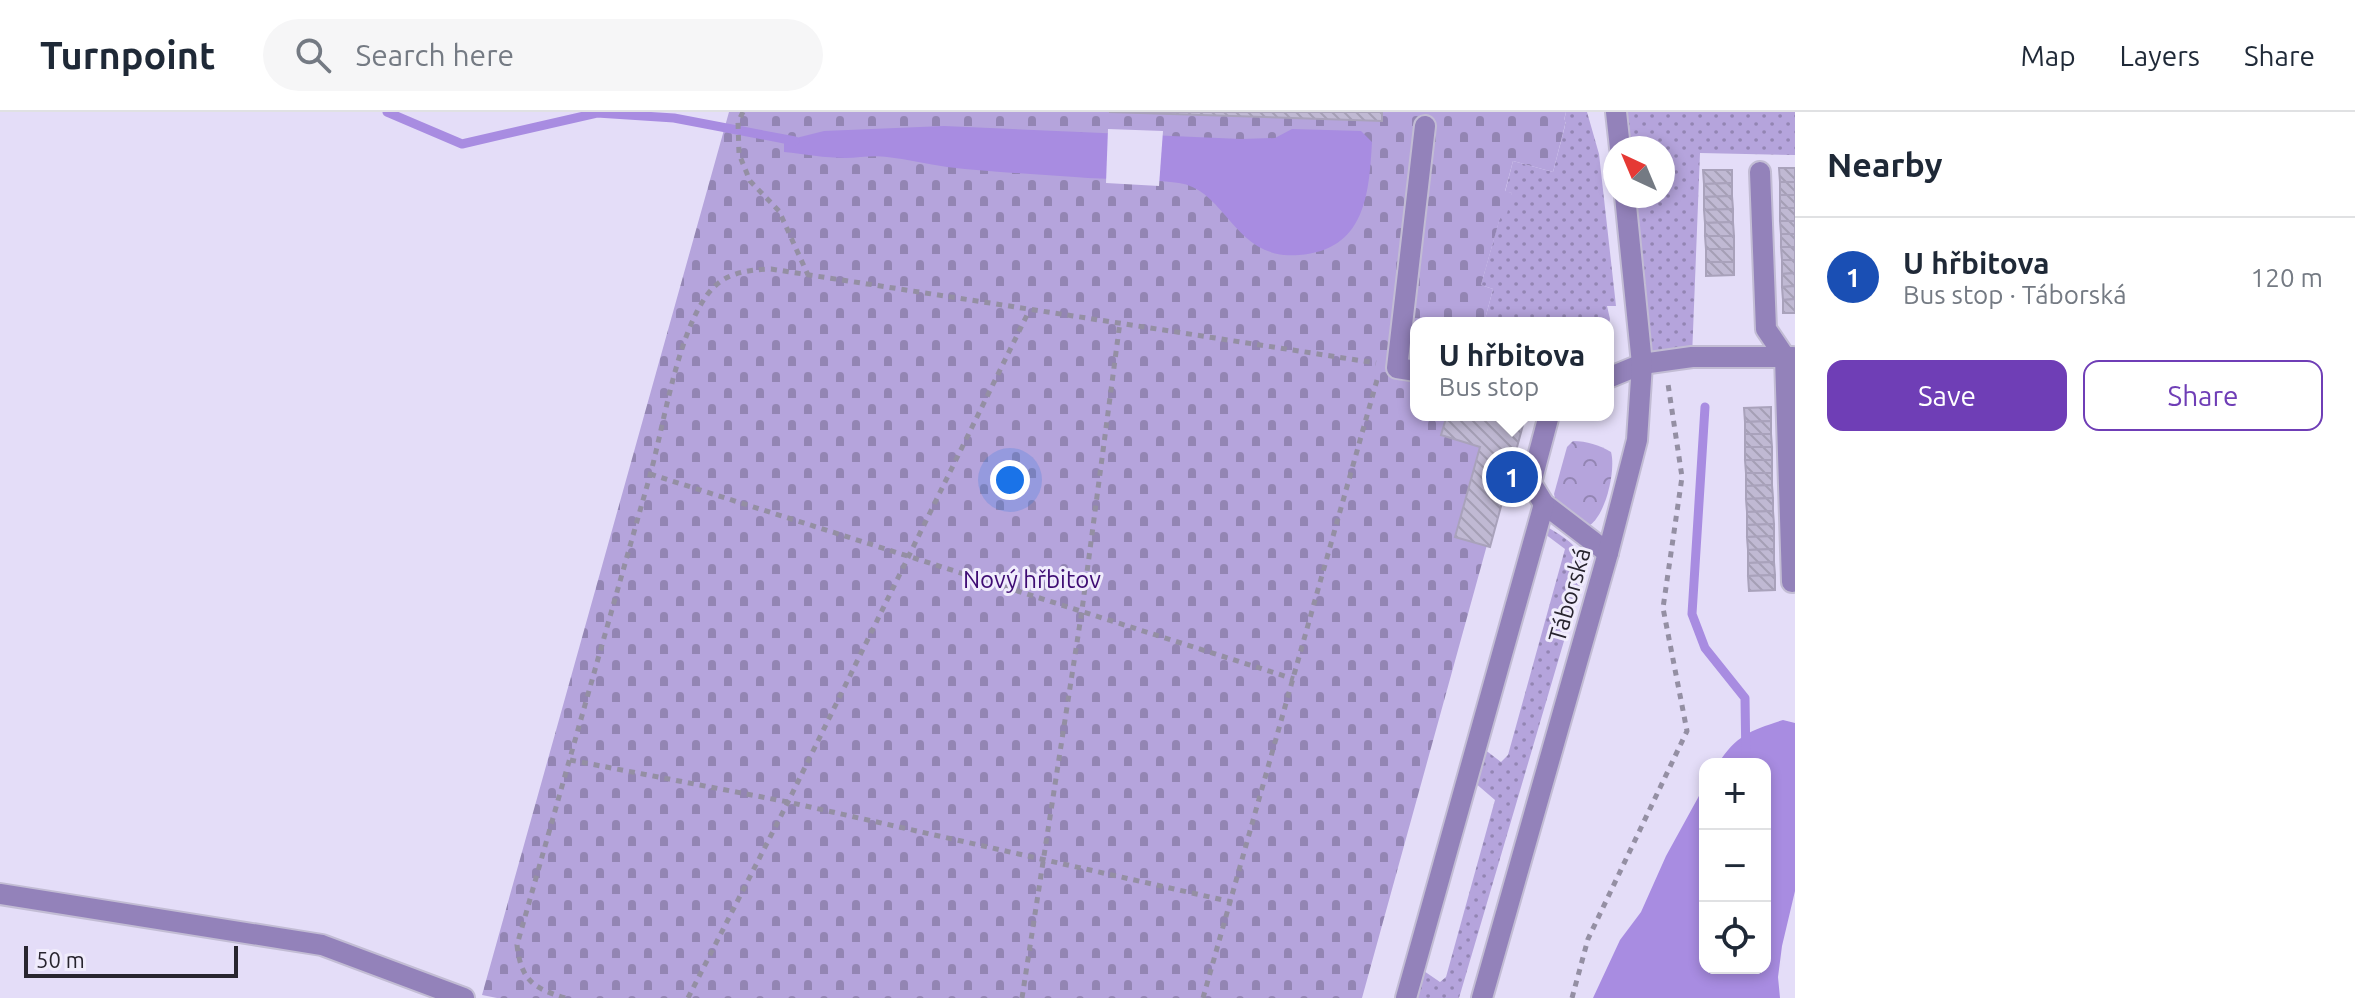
<!DOCTYPE html>
<meta charset="utf-8">
<style>
:root{--surface:#fff;--page:#f6f6f7;--text:#1f2937;--muted:#747a83;--line:#e0e1e3;--accent:#6f3eb6}
body{margin:0;font-family:Ubuntu,sans-serif;background:var(--page);color:var(--text)}
.controls{position:absolute;right:24px;bottom:24px;display:grid;overflow:hidden;border-radius:16px;box-shadow:0 4px 12px #0003}
.controls button{width:72px;height:72px;display:grid;place-items:center;padding:0;border:0;border-bottom:2px solid var(--line);background:var(--surface);color:var(--text);font:40px sans-serif}
.compass{position:absolute;left:1603px;top:24px;width:72px;height:72px;border-radius:50%;background:var(--surface);box-shadow:0 4px 12px #0003;rotate:316deg}
.scale{position:absolute;left:24px;bottom:20px;width:214px;box-sizing:border-box;padding-left:8px;border:4px solid #28252f;border-top:0;font-size:22px;line-height:28px;white-space:nowrap;color:#28252f;-webkit-text-stroke:6px #f0ecfc;paint-order:stroke}
.you{position:absolute;left:1010px;top:368px;width:28px;height:28px;margin:-20px;border:6px solid #fff;border-radius:50%;background:#1a73e8;box-shadow:0 0 0 12px #1a73e833}
.badge{display:grid;place-items:center;width:52px;height:52px;border-radius:50%;background:var(--accent);color:#fff;font-size:26px;font-weight:700}
.pin{position:absolute;translate:-50% -50%;border:4px solid #fff;box-shadow:0 2px 8px #0006}
.popup{position:absolute;left:1410px;top:205px;width:204px;height:104px;box-sizing:border-box;display:grid;place-content:center;border-radius:16px;background:var(--surface);filter:drop-shadow(0 2px 6px #0005);font-size:26px;white-space:nowrap;color:var(--muted)}
.popup b{font-size:30px;color:var(--text)}
.popup::after{content:'';position:absolute;left:50%;top:100%;margin-left:-16px;border:16px solid transparent;border-top-color:var(--surface)}
.list{margin:0;padding:0;list-style:none}
h2{display:flex;justify-content:space-between;align-items:center;height:104px;margin:0;padding:0 32px;font-size:34px}
h2 small{font-size:26px;font-weight:400;color:var(--muted)}
.list li{display:grid;grid-template-columns:52px 1fr auto;gap:24px;align-items:center;box-sizing:border-box;height:120px;padding:0 32px;border-top:2px solid var(--line)}
.list b{display:block;font-size:30px;white-space:nowrap}
.list p{margin:0;font-size:26px;white-space:nowrap;color:var(--muted)}
.list em{font-size:26px;font-style:normal;color:var(--muted)}
.actions{display:flex;gap:16px;padding:24px 32px}
.actions a{flex:1;padding:18px 0;border:2px solid var(--accent);border-radius:16px;text-align:center;font-size:28px;color:var(--accent)}
.actions .main{background:var(--accent);color:#fff}
.icon{flex:none;width:44px;height:44px;fill:none;stroke:currentColor;stroke-width:2;stroke-linecap:round;stroke-linejoin:round}
.map{position:relative;flex:none;width:1795px;height:886px;overflow:hidden}
header{display:flex;align-items:center;gap:48px;box-sizing:border-box;height:112px;padding:0 40px;background:var(--surface);border-bottom:2px solid var(--line)}
header strong{font-size:38px}
nav{display:flex;gap:44px;margin-inline-start:auto;font-size:28px}
.search{width:560px;height:72px;background:var(--page);display:flex;align-items:center;gap:20px;box-sizing:border-box;padding:0 28px;border-radius:44px;color:var(--muted);font-size:30px}
main{display:flex}
aside{flex:1;background:var(--surface)}
.map>svg:first-child{display:block}
</style>
<header>
<strong>Turnpoint</strong>
<div class="search"><svg class="icon" aria-label="search" viewBox="0 0 24 24"><circle cx="10" cy="10" r="6"/><path d="M15 15l6 6"/></svg>Search here</div>
<nav><a>Map</a><a>Layers</a><a>Share</a></nav>
</header>
<main>
<div class="map">
<svg width="1795" height="886" viewBox="0 0 1795 886">
<defs>
<pattern id="grass-dots" width="8" height="8" patternUnits="userSpaceOnUse" patternTransform="scale(2)"><rect width="8" height="8" fill="#b5a4dc"/><path d="M2 2h.1M6 6h.1" fill="none" stroke="#9385b3" stroke-width="1.8" stroke-linecap="round"/></pattern>
<pattern id="forest-crowns" width="20" height="18" patternUnits="userSpaceOnUse" patternTransform="scale(2)"><rect width="20" height="18" fill="#b5a4dc"/><path d="M2 6a3 3 0 1 1 6 0M12 15a3 3 0 1 1 6 0" fill="none" stroke="#9385b3"/></pattern>
<pattern id="cemetery-stones" width="16" height="16" patternUnits="userSpaceOnUse" patternTransform="scale(2)"><rect width="16" height="16" fill="#b5a4dc"/><path d="M2 7V4a2 2 0 0 1 4 0v3zM10 15v-3a2 2 0 0 1 4 0v3z" fill="#9385b3"/></pattern>
<pattern id="building-back-hatch" width="6" height="6" patternUnits="userSpaceOnUse" patternTransform="scale(2)"><rect width="6" height="6" fill="#c0b9d3"/><path d="M-1 5l2 2M0 0l6 6M5-1l2 2" fill="none" stroke="#a59fb5"/></pattern>
</defs>
<rect width="100%" height="100%" fill="#e4ddf8"/>
<!-- grass -->
<g fill="url(#grass-dots)">
<polygon points="1566,0 1587,0 1599,42 1616,194 1607,194 1610,207 1608,220 1608,211 1484,211 1493,177 1481,173 1500,105 1512,81 1505,80 1513,49 1553,60 1566,10 1564,9"/>
<polygon points="1616,0 1795,0 1795,43 1700,41 1692,245 1642,252 1625,84 1663,84 1663,36 1620,36"/>
<path d="M1547,415C1565,425 1587,439 1584,461L1459,886H1413L1421,857L1440,870L1446,865L1495,688L1474,670L1484,637L1501,650L1508,643L1565,437L1545,422Z"/>
</g>
<!-- forest -->
<path fill="url(#forest-crowns)" d="M1573,329C1587,329 1599,333 1611,340C1616,358 1606,402 1590,413L1582,411L1556,390L1554,382L1567,335Z"/>
<!-- cemetery -->
<polygon fill="url(#cemetery-stones)" points="729,0 1566,0 1564,8 1566,9 1553,60 1513,49 1505,79 1512,81 1506,106 1500,106 1481,173 1493,177 1484,211 1416,211 1416,303 1447,303 1441,323 1480,335 1487,433 1362,886 497,886 482,883"/>
<!-- water -->
<g fill="#a88ce1">
<path d="M944,14L1241,27L1275,26L1292,17L1361,19L1372,30C1369,83 1365,138 1299,143C1234,149 1227,78 1179,71C1145,66 1109,68 1075,65C1033,62 990,60 947,55C927,52 907,47 887,45C873,43 859,46 845,46C825,46 804,42 784,40V29L824,19Z"/>
<path d="M1783,608L1795,611V779L1782,834L1778,865L1780,886H1593L1620,828L1641,800L1666,744L1705,673V856H1765V652H1718C1736,623 1752,618 1783,608Z"/>
</g>
<!-- pier -->
<polygon fill="#e4ddf8" points="1108,17 1163,19 1159,74 1106,71"/>
<g fill="none" stroke-linecap="round" stroke-linejoin="round">
<!-- stream -->
<g stroke="#a88ce1" stroke-width="9">
<polyline points="387,0 462,32 597,1 674,6 795,29"/>
<polyline points="1705,295 1692,502 1705,536 1745,586 1746,652"/>
</g>
</g>
<!-- building -->
<g fill="url(#building-back-hatch)" stroke="#a9a2bb" stroke-width="2">
<polygon points="1109,0 1382,0 1382,9"/>
<polygon points="1779,56 1795,56 1795,70 1780,70"/>
<polygon points="1703,58 1732,58 1732,71 1704,72"/>
<rect x="1780" y="70" width="15" height="13"/>
<polygon points="1732,71 1732,84 1704,85 1704,72"/>
<rect x="1780" y="83" width="15" height="13"/>
<polygon points="1732,84 1733,97 1704,98 1704,85"/>
<rect x="1780" y="96" width="15" height="13"/>
<polygon points="1733,97 1733,110 1705,111 1704,98"/>
<polygon points="1780,109 1795,109 1795,122 1781,122"/>
<polygon points="1733,110 1734,124 1705,124 1705,111"/>
<rect x="1781" y="122" width="14" height="13"/>
<polygon points="1705,124 1734,124 1734,137 1706,137"/>
<polygon points="1781,135 1795,135 1795,148 1782,148"/>
<rect x="1706" y="137" width="28" height="13"/>
<polygon points="1782,148 1795,148 1795,161 1782,162"/>
<polygon points="1706,150 1734,150 1734,163 1706,164"/>
<polygon points="1795,161 1795,174 1782,175 1782,162"/>
<polygon points="1795,174 1795,187 1783,188 1782,175"/>
<polygon points="1795,187 1795,201 1783,201 1783,188"/>
<polygon points="1771,295 1771,309 1745,310 1744,296"/>
<polygon points="1447,303 1474,303 1488,307 1488,304 1523,313 1490,435 1455,425 1480,335 1441,323"/>
<polygon points="1771,309 1771,322 1745,322 1745,310"/>
<polygon points="1745,322 1771,322 1772,335 1745,335"/>
<rect x="1745" y="335" width="27" height="13"/>
<polygon points="1745,348 1772,348 1772,361 1746,361"/>
<polygon points="1746,361 1772,361 1772,373 1746,374"/>
<polygon points="1772,373 1773,386 1746,387 1746,374"/>
<polygon points="1773,386 1773,399 1747,400 1746,387"/>
<polygon points="1773,399 1774,412 1747,413 1747,400"/>
<polygon points="1774,412 1774,424 1747,425 1747,413"/>
<polygon points="1774,424 1774,437 1748,438 1747,425"/>
<polygon points="1774,437 1774,450 1748,451 1748,438"/>
<polygon points="1774,450 1775,463 1748,464 1748,451"/>
<polygon points="1775,463 1775,478 1749,479 1748,464"/>
</g>
<g fill="none" stroke-linecap="round" stroke-linejoin="round">
<defs>
<g id="minor">
<polyline points="1616,0 1620,36"/>
<polyline points="1760,60 1766,217 1785,245 1792,470"/>
<polyline points="1416,259 1397,256 1425,14"/>
<polyline points="1608,266 1642,252 1692,245 1793,245"/>
<polyline points="1549,303 1531,371 1544,392 1608,441"/>
<polyline points="0,782 322,833 464,886"/>
<polyline points="1406,886 1544,392"/>
<polyline points="1482,886 1608,441 1637,328 1642,252 1625,84"/>
</g>
</defs>
<!-- minor casing -->
<use href="#minor" stroke="#c2bcd4" stroke-width="24"/>
<!-- path -->
<g stroke="#948fa3" stroke-width="5" stroke-dasharray="6 6" stroke-linecap="butt">
<polyline points="743,0 738,10 739,42 750,69 779,99 808,163"/>
<polyline points="650,362 1294,567"/>
<polyline points="570,648 788,690 1232,790"/>
<path d="M565,886C533,876 521,868 517,833C561,678 605,522 649,367C664,314 676,226 707,183C723,161 745,158 771,157L1376,251"/>
<polyline points="688,886 788,690 1029,199"/>
<polyline points="1022,886 1082,498 1120,210"/>
<polyline points="1203,886 1377,268"/>
<polyline points="1572,886 1588,827 1687,619 1663,496 1682,365 1668,272"/>
</g>
<!-- minor -->
<use href="#minor" stroke="#9382ba" stroke-width="20"/>
</g>
<g text-anchor="middle" stroke-width="6" stroke-linejoin="round" paint-order="stroke">
<!-- park labels -->
<g font-size="24" fill="#3e0c73" stroke="#f0ecfc">
<text x="1032" y="476">Nový hřbitov</text>
</g>
<!-- street labels -->
<g font-size="24" fill="#28252f" stroke="#f0ecfc">
<text transform="translate(1570 483) rotate(-74)" y="8">Táborská</text>
</g>
</g>
</svg>
<div class="controls">
<button>+</button>
<button>−</button>
<button><svg class="icon" aria-label="locate" viewBox="0 0 24 24"><circle cx="12" cy="12" r="6"/><path d="M12 2v4M12 18v4M2 12h4M18 12h4"/></svg></button>
</div>
<svg class="compass" viewBox="-18 -18 36 36"><path d="M0-13l5 13h-10z" fill="#e53935"/><path d="M0 13l5-13h-10z" fill="#747a83"/></svg>
<div class="scale">50 m</div>
<div class="you"></div>
<div class="pin badge" style="left:1512px;top:365px;background:#1a4fb4">1</div>
<div class="popup"><b>U hřbitova</b>Bus stop</div>
</div>
<aside>
<h2>Nearby<small></small></h2>
<ul class="list">
<li><span class="badge" style="background:#1a4fb4">1</span><div><b>U hřbitova</b><p>Bus stop · Táborská</p></div><em>120 m</em></li>
</ul>
<div class="actions"><a class="main">Save</a><a>Share</a></div>
</aside>
</main>
